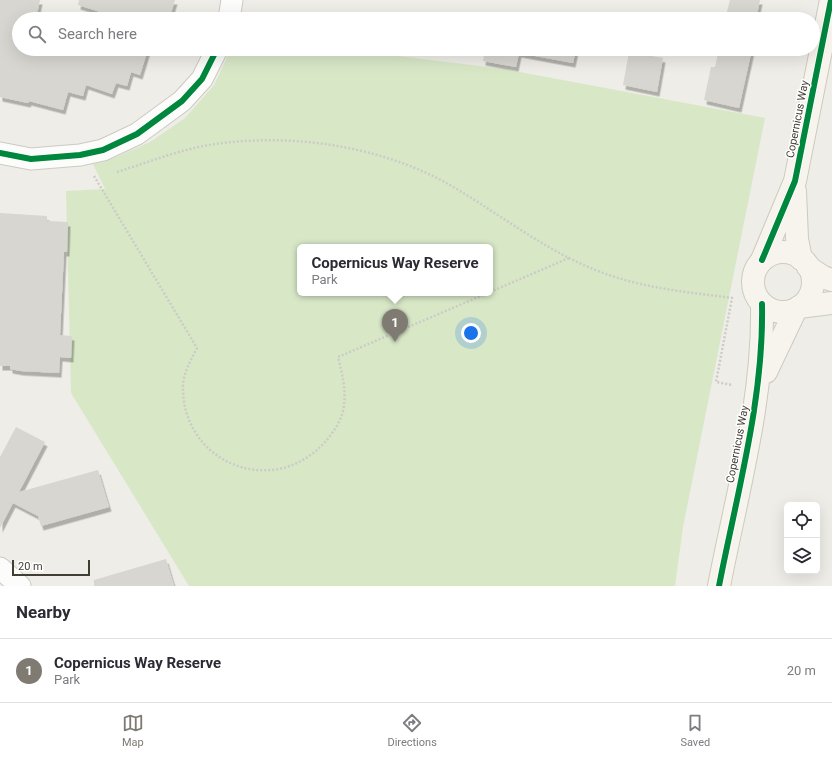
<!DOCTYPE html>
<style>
:root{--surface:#fff;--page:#f2f2f3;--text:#2b2b33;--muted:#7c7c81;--line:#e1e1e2;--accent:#7f7b73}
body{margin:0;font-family:Roboto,sans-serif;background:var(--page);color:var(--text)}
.controls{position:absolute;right:12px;bottom:12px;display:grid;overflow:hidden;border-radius:6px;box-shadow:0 4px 16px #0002}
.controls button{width:36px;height:36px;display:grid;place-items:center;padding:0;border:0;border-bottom:1px solid var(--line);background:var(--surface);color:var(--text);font:20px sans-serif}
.scale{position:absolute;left:12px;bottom:10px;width:78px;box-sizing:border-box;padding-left:4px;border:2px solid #433e34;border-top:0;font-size:11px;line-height:14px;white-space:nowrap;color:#433e34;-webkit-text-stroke:3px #fff;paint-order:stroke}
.you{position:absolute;left:471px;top:333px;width:14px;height:14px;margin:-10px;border:3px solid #fff;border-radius:50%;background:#1a73e8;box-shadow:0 0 0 6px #1a73e833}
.badge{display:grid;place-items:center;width:26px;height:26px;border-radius:50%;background:var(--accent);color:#fff;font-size:13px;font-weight:700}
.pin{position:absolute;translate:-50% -33px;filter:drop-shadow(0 1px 2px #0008)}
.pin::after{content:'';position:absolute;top:21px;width:14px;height:12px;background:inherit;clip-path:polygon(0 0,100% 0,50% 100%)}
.popup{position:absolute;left:297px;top:244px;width:196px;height:52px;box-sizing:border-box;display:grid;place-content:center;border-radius:6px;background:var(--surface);filter:drop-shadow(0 1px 3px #0005);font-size:13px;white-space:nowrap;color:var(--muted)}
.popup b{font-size:15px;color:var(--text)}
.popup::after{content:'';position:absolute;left:50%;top:100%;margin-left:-8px;border:8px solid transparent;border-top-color:var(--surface)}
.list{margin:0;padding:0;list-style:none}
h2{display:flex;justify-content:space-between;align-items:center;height:52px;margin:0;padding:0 16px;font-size:17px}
h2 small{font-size:13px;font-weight:400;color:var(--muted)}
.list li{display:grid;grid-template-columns:26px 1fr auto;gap:12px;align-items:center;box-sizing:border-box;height:64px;padding:0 16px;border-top:1px solid var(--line)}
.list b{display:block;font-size:15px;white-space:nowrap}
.list p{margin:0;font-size:13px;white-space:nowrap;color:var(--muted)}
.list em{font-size:13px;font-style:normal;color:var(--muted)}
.icon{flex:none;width:22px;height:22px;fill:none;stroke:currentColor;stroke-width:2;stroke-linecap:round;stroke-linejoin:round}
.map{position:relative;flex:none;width:832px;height:586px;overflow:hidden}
.search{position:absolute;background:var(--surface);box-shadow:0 4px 16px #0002;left:12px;right:12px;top:12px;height:44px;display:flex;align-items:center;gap:10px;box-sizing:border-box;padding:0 14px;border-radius:22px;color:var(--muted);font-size:15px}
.sheet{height:116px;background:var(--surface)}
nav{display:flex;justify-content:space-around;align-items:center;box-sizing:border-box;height:56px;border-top:1px solid var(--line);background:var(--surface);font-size:11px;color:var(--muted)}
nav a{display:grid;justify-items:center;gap:2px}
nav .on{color:var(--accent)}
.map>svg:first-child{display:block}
</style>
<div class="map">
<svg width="832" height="586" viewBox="0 0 832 586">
<defs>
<filter id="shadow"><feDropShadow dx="2.5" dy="4.5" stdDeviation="0" flood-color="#0004"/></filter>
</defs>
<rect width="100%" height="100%" fill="#eeede7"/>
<!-- green -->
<path fill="#d8e8c7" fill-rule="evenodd" d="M231,49H340L504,69L765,118L683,527L675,586H189L71,393L66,191L105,189L93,164L116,157L150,142L185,118L214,85ZM300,247H490V293H300Z"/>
<!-- building -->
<g fill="#d7d6d0" filter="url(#shadow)">
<polygon points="0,0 40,0 36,19 19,19 19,49 148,49 140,75 131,72 127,86 116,83 112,94 86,85 83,96 68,92 63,110 29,101 28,103 0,97"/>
<polygon points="79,0 175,0 169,19 123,19 78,5"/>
<polygon points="730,0 760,0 756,19 725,19"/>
<polygon points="485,49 576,49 573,63 519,53 516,67 483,61"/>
<polygon points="719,49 752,49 739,108 704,100 711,67 715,67"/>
<polygon points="629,52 663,58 657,92 623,85"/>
<polygon points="0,213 47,216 47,221 68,222 67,252 64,252 60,335 72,336 71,358 60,357 59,373 21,371 10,369 10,366 0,366"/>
<polygon points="16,427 45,442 19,492 98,470 109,507 41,526 38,516 13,503 0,528 0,457"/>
<polygon points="166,559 174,586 94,586 94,580"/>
</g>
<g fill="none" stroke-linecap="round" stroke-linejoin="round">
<defs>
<g id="street">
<polyline points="229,19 232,0"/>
<polyline points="0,153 31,159 80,155 103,150 137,134 182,101 202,79 217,49"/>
<polyline points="0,568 20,586"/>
</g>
<g id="secondary">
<polyline points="795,191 797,239 801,259"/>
<circle cx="783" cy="282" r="30"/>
<polyline points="762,260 795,181 831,0"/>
<polyline points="808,267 823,277 832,280"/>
<polyline points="799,307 832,303"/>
<polyline points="766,372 796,309"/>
<path d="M719,586C737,493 764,399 762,304"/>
</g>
</defs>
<!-- street casing -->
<use href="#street" stroke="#cccac5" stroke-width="23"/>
<!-- secondary casing -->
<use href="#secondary" stroke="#cdcabe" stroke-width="24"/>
<!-- path -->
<g stroke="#cccbc6" stroke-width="2.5" stroke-dasharray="2 2" stroke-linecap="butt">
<path d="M117,172C149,162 181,149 215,144C293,133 381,146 450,185C500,214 544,250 598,271C641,288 687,292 732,298L716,382L732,385"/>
<path d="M94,176L197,348C191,360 184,371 183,385C181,463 273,500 325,442C334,432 343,418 344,405C346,388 342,373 338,357L488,293"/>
<polyline points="490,292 569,258"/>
</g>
<!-- street -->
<use href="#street" stroke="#fcfcfb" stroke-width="21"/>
<!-- secondary -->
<use href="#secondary" stroke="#f6f4ed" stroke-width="22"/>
<defs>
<g id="cycleway">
<polyline points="0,153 31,159 80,155 103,150 137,134 182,101 202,79 217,49"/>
<polyline points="762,260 795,181 831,0"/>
<path d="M719,586C737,493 764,399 762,304"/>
</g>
</defs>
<!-- cycleway casing -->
<use href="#cycleway" stroke="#fff" stroke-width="8"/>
<!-- cycleway -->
<use href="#cycleway" stroke="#00873e" stroke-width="6"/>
</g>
<g text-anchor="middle" stroke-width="3" stroke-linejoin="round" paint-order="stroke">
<!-- street labels -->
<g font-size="11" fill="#433e34" stroke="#fff">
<text transform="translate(797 119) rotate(-79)" y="4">Copernicus Way</text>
<text transform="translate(737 444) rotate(-79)" y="4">Copernicus Way</text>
</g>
</g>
</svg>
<div class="controls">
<button><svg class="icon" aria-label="locate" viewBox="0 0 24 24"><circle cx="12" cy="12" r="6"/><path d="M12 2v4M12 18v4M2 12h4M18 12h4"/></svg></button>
<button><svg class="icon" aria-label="layers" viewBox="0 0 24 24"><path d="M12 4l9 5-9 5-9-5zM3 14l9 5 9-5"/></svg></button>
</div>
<div class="scale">20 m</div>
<div class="you"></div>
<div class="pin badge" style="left:395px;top:342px">1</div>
<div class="popup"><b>Copernicus Way Reserve</b>Park</div>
<div class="search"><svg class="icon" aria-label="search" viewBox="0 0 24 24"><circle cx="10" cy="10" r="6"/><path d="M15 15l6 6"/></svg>Search here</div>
</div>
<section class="sheet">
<h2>Nearby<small></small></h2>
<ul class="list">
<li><span class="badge">1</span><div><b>Copernicus Way Reserve</b><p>Park</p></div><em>20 m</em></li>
</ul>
</section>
<nav>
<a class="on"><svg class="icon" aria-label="map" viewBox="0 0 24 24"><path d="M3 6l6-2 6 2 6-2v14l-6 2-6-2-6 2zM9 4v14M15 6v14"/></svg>Map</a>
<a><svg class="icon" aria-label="directions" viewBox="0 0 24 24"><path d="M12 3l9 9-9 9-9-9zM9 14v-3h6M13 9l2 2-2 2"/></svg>Directions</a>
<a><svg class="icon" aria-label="saved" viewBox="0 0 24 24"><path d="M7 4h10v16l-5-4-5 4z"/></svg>Saved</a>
</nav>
